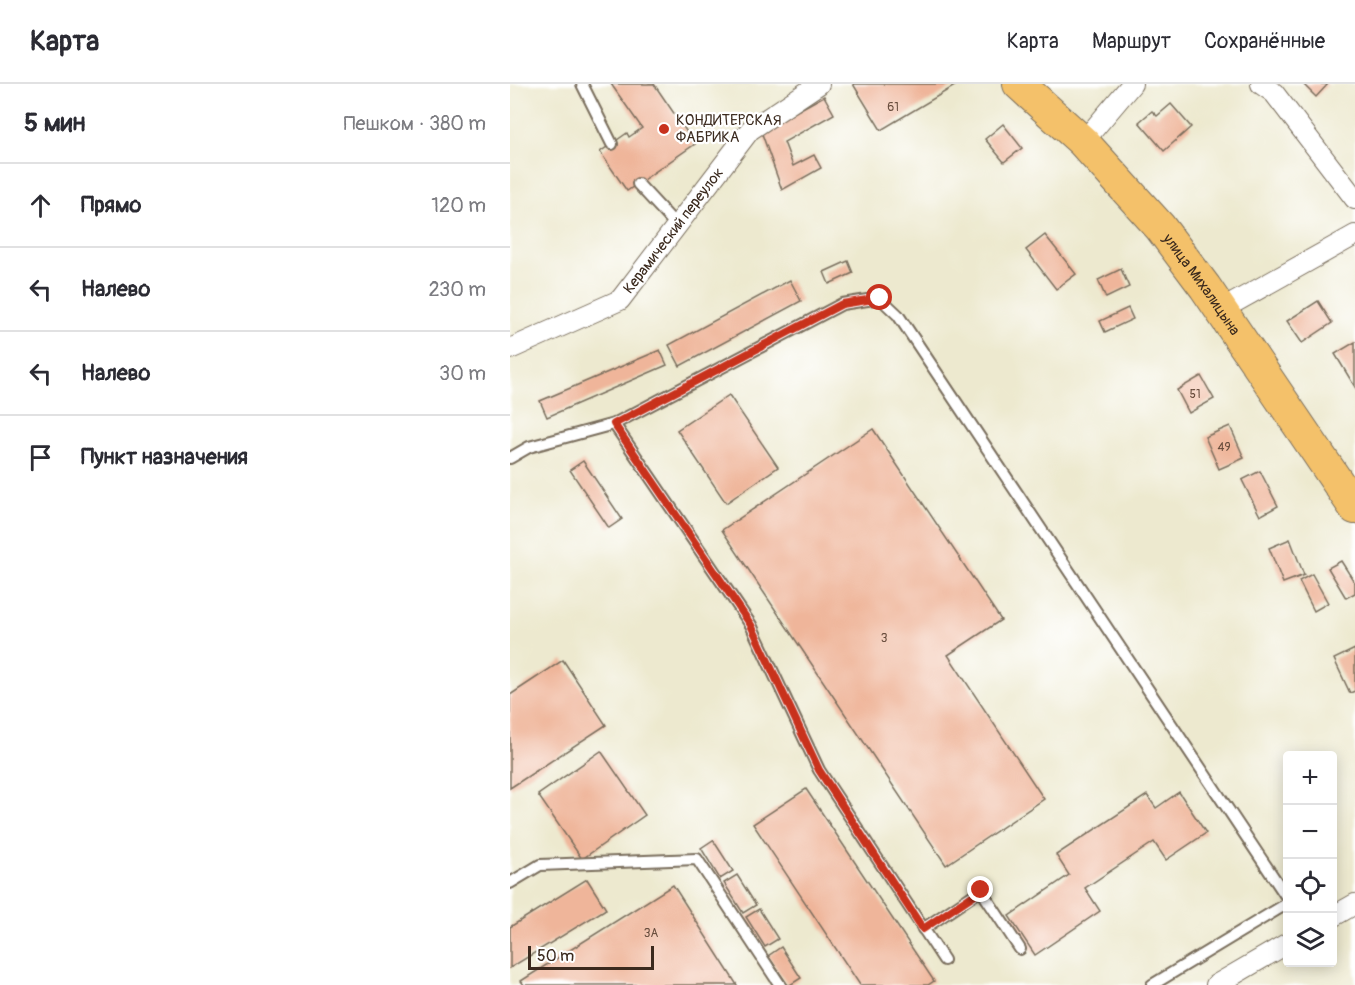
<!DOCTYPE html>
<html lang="ru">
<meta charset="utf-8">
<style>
:root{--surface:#fff;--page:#f2f2f3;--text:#2b2b33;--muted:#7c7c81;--line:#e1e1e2}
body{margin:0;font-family:Pangolin,sans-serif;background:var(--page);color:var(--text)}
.controls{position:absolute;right:18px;bottom:18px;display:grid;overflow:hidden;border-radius:6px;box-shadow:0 3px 15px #0003}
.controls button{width:54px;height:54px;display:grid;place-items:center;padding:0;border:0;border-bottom:2px solid var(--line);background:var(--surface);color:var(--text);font:30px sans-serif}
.scale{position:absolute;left:18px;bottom:15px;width:126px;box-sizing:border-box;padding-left:6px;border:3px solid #3b2a1e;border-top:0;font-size:16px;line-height:21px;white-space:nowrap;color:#3b2a1e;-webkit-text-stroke:4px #fff;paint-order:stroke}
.stop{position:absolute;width:18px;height:18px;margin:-14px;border:4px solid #c8321e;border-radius:50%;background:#fff}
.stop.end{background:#c8321e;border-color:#fff;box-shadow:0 2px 6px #0008}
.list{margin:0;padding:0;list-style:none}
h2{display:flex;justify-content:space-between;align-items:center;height:78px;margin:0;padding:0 24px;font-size:26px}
h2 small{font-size:20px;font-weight:400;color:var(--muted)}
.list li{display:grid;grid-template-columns:39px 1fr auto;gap:18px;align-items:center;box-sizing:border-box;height:84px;padding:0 24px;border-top:2px solid var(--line)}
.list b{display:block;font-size:22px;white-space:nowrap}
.list em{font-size:20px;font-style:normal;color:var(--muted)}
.icon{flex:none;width:33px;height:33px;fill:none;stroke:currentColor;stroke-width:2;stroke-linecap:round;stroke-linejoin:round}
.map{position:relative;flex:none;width:845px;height:901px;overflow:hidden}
header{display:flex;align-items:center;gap:36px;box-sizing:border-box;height:84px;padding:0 30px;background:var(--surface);border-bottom:2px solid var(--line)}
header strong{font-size:28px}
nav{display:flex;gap:33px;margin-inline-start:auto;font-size:21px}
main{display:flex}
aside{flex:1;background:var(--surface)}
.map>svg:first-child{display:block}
</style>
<header>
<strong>Карта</strong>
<nav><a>Карта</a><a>Маршрут</a><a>Сохранённые</a></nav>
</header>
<main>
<aside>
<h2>5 мин<small>Пешком · 380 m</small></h2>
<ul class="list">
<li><svg class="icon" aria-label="ahead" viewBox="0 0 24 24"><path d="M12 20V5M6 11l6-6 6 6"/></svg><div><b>Прямо</b></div><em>120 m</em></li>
<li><svg class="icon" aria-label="left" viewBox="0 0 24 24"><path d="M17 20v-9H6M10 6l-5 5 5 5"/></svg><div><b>Налево</b></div><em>230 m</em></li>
<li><svg class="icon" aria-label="left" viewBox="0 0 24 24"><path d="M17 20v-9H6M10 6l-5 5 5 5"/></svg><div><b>Налево</b></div><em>30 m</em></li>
<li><svg class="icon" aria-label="arrive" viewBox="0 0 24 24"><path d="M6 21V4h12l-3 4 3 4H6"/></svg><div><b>Пункт назначения</b></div></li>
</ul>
</aside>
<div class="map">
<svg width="845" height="901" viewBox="0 0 845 901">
<rect width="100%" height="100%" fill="#fff"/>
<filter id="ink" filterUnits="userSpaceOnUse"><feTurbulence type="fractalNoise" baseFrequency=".0167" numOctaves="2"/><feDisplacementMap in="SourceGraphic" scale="12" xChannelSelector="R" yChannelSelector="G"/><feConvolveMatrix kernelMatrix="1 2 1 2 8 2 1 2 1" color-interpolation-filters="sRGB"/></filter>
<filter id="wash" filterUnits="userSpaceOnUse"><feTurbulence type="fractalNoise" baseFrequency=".008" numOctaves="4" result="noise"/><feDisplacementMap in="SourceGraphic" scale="24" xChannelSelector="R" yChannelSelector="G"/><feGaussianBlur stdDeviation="1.35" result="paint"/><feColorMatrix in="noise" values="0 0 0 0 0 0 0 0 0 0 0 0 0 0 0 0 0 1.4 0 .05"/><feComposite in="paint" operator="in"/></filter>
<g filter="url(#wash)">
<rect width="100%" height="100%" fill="#ede9cf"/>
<g id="blocks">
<!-- building -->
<g fill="#efb59a">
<polygon points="101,0 144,0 185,60 117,107 90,68 117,49 119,53 132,44"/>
<polygon points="343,0 448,0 371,46"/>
<polygon points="793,0 818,0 806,13"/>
<polygon points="314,12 324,30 274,58 283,82 304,71 311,84 272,106 251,47"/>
<polygon points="661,20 681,43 654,67 629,38 642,27 647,32"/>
<polygon points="493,40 512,64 494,78 475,55"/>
<polygon points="535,151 566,190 546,205 516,166"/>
<polygon points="338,177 343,189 319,200 314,188"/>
<polygon points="611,185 619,203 596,214 588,196"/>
<polygon points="280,196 291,217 170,282 159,261"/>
<polygon points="808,217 822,239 792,259 777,237"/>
<polygon points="618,224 623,235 595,248 590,237"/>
<polygon points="845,258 845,303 825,270"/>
<polygon points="150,266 157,281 37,333 30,317"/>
<polygon points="691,292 704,315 679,329 667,306"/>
<polygon points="219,311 268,383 216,419 167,346"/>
<polygon points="720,342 734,374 709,385 695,353"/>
<polygon points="363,345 491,536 438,571 534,715 436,781 212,446"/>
<polygon points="73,377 112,435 99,444 60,386"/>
<polygon points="750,387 768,422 750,432 732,396"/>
<polygon points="780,455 794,491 773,499 759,464"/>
<polygon points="831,477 845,499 845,509 836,514 818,484"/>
<polygon points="802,490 818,519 804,527 789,497"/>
<polygon points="845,565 845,607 840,609 824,575"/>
<polygon points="53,576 96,641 0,704 0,611"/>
<polygon points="91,667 135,731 72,775 28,711"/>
<polygon points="296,705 424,897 418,901 350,901 243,740"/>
<polygon points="669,708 696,749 656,776 644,758 575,804 590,827 525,871 499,832 559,791 546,771 637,711 646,724"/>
<polygon points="203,756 223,787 210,795 191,764"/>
<polygon points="227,791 246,821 233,829 214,799"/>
<polygon points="77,795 96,825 0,884 0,843"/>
<polygon points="163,801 227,901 14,901 11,897"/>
<polygon points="249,825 268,855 255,863 236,833"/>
<polygon points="271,863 291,894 280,901 278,901 258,872"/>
</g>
</g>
</g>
<g filter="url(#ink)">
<use href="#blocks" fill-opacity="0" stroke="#796d5c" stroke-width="1.5"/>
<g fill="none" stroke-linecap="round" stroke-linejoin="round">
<defs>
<g id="service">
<polyline points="72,0 102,60"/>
<polyline points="128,100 167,142"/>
<polyline points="0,374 19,363 104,340"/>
<polyline points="0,799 30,781 187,775 270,901"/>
<polyline points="413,845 471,806 510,865"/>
<polyline points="434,876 309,686 241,541 104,340 332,220 370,214 388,231 778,815"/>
<polyline points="642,901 778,819"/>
</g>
<g id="minor">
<polyline points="751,0 764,9 845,115"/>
<polyline points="573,58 622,0"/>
<polyline points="711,226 845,151"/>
<path id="s1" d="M0,265L110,216L240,46L309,0"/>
<polyline points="822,833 845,820"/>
<polyline points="706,901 778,859"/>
</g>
<g id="primary">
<path id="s2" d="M509,0L573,58L650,143L695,203L845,424"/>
</g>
</defs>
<!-- service casing -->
<use href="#service" stroke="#796d5c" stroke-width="14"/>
<!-- minor casing -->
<use href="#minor" stroke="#796d5c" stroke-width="22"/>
<!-- primary casing -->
<use href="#primary" stroke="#796d5c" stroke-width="34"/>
<!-- service -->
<use href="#service" stroke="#fff" stroke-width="10"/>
<!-- minor -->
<use href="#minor" stroke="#fff" stroke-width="20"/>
<!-- primary -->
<use href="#primary" stroke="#f4c16b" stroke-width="32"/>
</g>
</g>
<g fill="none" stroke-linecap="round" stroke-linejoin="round" filter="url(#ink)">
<!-- route -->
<polyline stroke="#c8321e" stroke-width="8" points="370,214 332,220 104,340 241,541 309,686 413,845 471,806"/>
</g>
<!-- markers -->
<circle fill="#c8321e" stroke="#fff" stroke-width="2" cx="154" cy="45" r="6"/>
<g text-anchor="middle" stroke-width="4.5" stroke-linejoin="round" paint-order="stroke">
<!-- number labels -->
<g font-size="12" fill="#684d3d">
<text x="383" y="27">61</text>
<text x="685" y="314">51</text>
<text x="714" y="367">49</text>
<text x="374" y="558">3</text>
<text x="141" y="853">3А</text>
</g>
<!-- poi labels -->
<g font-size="15" fill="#3b2a1e" stroke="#fff" text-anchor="start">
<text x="166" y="41">КОНДИТЕРСКАЯ<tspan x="166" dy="17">ФАБРИКА</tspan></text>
</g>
<!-- street labels -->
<g font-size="15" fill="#3b2a1e" stroke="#fff">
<text dy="5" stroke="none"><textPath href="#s1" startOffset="208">Керамический переулок</textPath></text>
<text dy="5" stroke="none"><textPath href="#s2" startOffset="272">улица Михалицына</textPath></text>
</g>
</g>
</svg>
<div class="controls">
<button>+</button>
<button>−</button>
<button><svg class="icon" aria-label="locate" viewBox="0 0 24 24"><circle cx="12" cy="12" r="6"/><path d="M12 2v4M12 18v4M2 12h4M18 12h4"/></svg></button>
<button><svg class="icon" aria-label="layers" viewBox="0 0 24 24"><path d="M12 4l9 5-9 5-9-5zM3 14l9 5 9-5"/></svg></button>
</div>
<div class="scale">50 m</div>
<div class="stop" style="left:370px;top:214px"></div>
<div class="stop end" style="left:471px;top:806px"></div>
</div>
</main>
